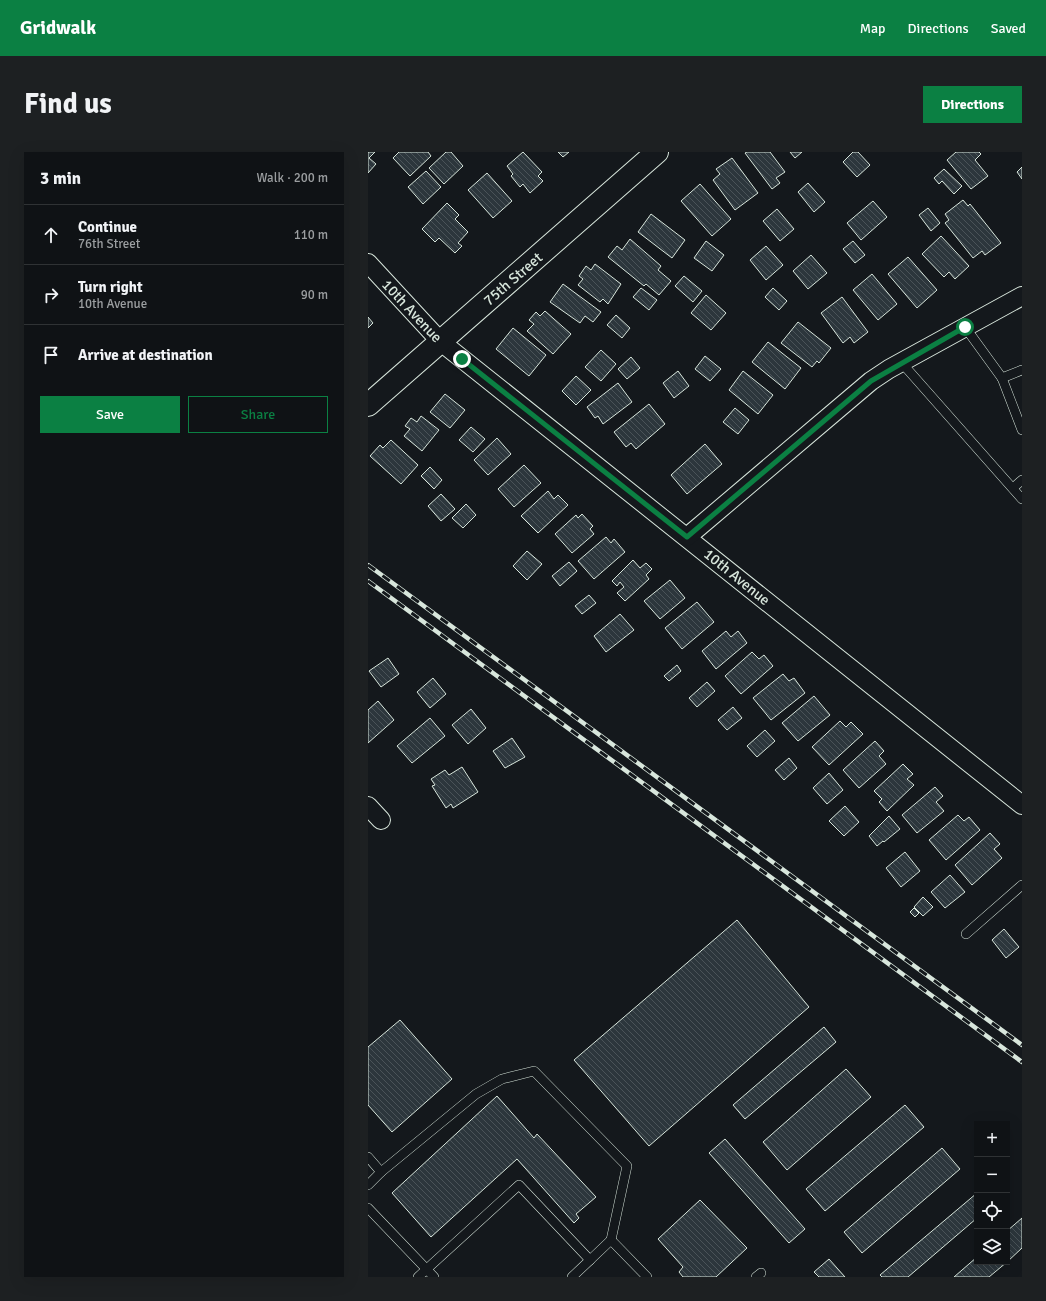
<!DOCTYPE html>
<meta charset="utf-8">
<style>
:root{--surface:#0f1215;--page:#1d2022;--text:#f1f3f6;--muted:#9b9ea0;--line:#2f3234;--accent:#0b8043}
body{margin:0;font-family:Signika,sans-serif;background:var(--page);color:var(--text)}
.controls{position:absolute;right:12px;bottom:12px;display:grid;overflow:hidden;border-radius:0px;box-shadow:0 4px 16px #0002}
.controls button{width:36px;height:36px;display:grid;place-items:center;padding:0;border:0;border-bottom:1px solid var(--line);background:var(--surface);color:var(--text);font:20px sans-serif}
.stop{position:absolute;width:12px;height:12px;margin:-9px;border:3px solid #0b8043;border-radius:50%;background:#fff}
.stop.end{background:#0b8043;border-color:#fff;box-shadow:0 1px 4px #0008}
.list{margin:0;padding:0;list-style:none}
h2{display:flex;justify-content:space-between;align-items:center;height:52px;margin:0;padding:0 16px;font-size:17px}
h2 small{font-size:13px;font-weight:400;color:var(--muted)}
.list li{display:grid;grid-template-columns:26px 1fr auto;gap:12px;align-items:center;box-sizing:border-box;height:60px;padding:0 16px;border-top:1px solid var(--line)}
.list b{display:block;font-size:15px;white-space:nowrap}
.list p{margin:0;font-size:13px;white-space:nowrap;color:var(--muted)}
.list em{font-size:13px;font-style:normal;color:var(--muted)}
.actions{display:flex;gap:8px;padding:12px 16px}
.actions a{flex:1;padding:9px 0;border:1px solid var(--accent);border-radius:0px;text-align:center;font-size:14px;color:var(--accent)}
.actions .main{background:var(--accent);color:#fff}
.icon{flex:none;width:22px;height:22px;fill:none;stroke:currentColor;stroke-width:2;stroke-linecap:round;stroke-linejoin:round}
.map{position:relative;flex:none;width:654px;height:1125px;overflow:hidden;border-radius:0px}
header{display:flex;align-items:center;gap:24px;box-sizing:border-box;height:56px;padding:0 20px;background:var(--accent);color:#fff}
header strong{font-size:19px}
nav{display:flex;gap:22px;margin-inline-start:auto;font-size:14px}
.intro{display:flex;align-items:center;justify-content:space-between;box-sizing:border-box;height:96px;padding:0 24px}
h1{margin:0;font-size:28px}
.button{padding:10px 18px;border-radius:0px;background:var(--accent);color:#fff;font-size:14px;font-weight:700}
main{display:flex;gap:24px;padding:0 24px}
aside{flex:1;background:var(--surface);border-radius:0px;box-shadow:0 4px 16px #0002}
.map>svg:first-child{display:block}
</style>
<header>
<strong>Gridwalk</strong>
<nav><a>Map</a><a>Directions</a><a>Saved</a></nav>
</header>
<div class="intro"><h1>Find us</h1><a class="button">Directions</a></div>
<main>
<aside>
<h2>3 min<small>Walk · 200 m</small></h2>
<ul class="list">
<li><svg class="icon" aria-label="ahead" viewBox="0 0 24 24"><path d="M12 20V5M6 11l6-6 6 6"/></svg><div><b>Continue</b><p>76th Street</p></div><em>110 m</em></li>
<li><svg class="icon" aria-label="right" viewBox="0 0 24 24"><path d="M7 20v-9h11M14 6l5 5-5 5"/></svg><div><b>Turn right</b><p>10th Avenue</p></div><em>90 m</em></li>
<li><svg class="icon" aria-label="arrive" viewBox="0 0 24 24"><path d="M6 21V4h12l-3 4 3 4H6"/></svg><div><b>Arrive at destination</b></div></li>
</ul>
<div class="actions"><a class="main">Save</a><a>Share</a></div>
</aside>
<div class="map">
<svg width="654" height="1125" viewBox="0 0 654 1125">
<defs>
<pattern id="building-back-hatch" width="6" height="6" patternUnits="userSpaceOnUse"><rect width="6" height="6" fill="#2c363c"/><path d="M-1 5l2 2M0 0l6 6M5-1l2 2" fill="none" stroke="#4a5358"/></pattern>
</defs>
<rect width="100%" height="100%" fill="#14181c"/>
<!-- building -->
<g fill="url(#building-back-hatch)" stroke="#d8e6dc">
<polygon points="0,0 7,0 1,6 8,12 0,21"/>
<polygon points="31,0 60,0 63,4 42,24 25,6"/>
<polygon points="78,0 83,0 95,14 76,32 61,16"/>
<polygon points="155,0 174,20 170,24 175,29 162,41 155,32 152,35 143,24 145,22 139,14"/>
<polygon points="190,0 201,0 195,5"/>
<polygon points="379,0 402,0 417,20 408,26 412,31 404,37 377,1"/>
<polygon points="422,0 434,0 427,6"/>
<polygon points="485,0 490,0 502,13 489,25 475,10"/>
<polygon points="588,0 611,0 613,2 607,8 620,24 603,37 579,8"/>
<polygon points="364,6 390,41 367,58 345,28 352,22 348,17"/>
<polygon points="654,15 654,27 649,20"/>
<polygon points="576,17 594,34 586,42 574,29 571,32 566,26"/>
<polygon points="58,19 73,35 55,52 40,35"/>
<polygon points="119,21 144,49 125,66 100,38"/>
<polygon points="440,31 457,50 446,60 430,40"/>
<polygon points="332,32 363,67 344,84 313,49"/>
<polygon points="595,48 600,54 602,52 633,91 617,103 614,99 605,106 577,71 581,68 577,62"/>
<polygon points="505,49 519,65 493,88 479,71"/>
<polygon points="79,51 91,63 87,67 100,80 90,91 94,94 87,101 71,86 67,90 54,77"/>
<polygon points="560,56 572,71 563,79 551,63"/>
<polygon points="409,57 426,77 412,89 395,69"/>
<polygon points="283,62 317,88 304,106 270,80"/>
<polygon points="573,84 601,114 587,127 581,120 576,125 554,102"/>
<polygon points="262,87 293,114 290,118 303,129 291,143 278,132 276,134 240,105 249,94 254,98"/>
<polygon points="338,89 356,103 344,119 326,106"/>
<polygon points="485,89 497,103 487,111 475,97"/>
<polygon points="398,94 415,113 398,128 382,108"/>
<polygon points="443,103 459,121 440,137 425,119"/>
<polygon points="540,105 569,138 549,156 520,122"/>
<polygon points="227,112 253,132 240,152 235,147 232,150 210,133 215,127 211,124 218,114 223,118"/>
<polygon points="504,122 529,152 510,168 485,138"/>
<polygon points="316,124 334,139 325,150 307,134"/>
<polygon points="195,132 233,160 225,170 217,164 212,171 182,150"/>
<polygon points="273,136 289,148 281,158 265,145"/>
<polygon points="405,136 419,149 411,158 397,145"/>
<polygon points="338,143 358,161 343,178 323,161"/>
<polygon points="474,145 500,180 486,191 482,185 475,191 453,161"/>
<polygon points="177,159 203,182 185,202 159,179 166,172 161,168 168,160 172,164"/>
<polygon points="248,163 262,176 254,186 239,173"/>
<polygon points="0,165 5,171 0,176"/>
<polygon points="430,170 463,196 451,211 449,209 444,215 413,191"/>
<polygon points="145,176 178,203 161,224 128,197"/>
<polygon points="400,190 433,216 417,237 384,210"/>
<polygon points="233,198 248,212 233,229 217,215"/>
<polygon points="337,204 353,217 342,229 327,217"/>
<polygon points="263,205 272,216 259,227 250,217"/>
<polygon points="310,219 321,234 306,246 295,231"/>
<polygon points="375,219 405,243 390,262 361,238"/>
<polygon points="208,224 223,238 208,253 194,239"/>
<polygon points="250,231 264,250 235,272 230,264 227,266 219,255"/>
<polygon points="77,242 97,258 82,276 62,260"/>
<polygon points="281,252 297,272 268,297 263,291 258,295 246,280"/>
<polygon points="367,256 381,268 370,282 355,270"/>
<polygon points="53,264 71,278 54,299 36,284 42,277 37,274 43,266 49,270"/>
<polygon points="103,275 117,287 105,300 91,288"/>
<polygon points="129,286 143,302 120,323 106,308"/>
<polygon points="23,288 50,313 33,332 2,304 12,293 15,296"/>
<polygon points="337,292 354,312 319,342 303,323"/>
<polygon points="156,313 173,331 146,355 130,337"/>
<polygon points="62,315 74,328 66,337 53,324"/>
<polygon points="180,339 186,347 190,343 200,353 170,381 153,364"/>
<polygon points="73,342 87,357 73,369 60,354"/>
<polygon points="98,352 108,363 95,376 84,366"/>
<polygon points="214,362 225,374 222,377 226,382 204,401 187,382 208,363 210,366"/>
<polygon points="238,385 243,391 246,387 257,400 226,427 210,409"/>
<polygon points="159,399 174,412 159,428 145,414"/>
<polygon points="265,408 272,416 278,411 284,417 278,423 281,427 257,449 249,441 256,435 252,430 249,434 244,429"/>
<polygon points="201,410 209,419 192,434 184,424"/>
<polygon points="302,428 317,446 292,467 276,449"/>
<polygon points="221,443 228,451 214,462 207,454"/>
<polygon points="329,450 346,470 314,497 297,476"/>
<polygon points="252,462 266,478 238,500 226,484"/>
<polygon points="358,479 363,485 370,479 379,491 348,517 334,499"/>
<polygon points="384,500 391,507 396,503 405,514 373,542 357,524"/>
<polygon points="20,506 31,522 13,535 1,519"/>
<polygon points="309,513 313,519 301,529 296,524"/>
<polygon points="415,522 421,529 426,526 437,541 403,568 385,546"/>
<polygon points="65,526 78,542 62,556 49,540"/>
<polygon points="339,530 347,539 329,555 321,546"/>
<polygon points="446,544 462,563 430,589 414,571"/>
<polygon points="10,549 26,568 0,591 0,558"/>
<polygon points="365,555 374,566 359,578 350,568"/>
<polygon points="103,557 118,576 100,592 84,573"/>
<polygon points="62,566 77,584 44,611 29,594"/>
<polygon points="472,569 478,575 483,570 495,582 461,613 444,595"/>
<polygon points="397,578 407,589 389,605 379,594"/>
<polygon points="144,586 157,605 137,616 125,599"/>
<polygon points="507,589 516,599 511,604 518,612 491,636 475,618"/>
<polygon points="421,606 429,616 416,628 407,618"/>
<polygon points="535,612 545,622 539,627 546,633 519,659 511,650 514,647 506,639"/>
<polygon points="94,615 110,640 85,656 83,652 78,656 64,634 67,633 63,627 77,618 81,623"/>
<polygon points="461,621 475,638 459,652 445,636"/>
<polygon points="567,635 575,644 568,650 576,659 549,681 534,663"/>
<polygon points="477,654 491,670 476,684 461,669"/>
<polygon points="590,663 596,669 601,665 612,678 578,708 561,688"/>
<polygon points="521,664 532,677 516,690 515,689 509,694 501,684"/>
<polygon points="622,681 632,692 626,697 634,706 604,733 587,713"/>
<polygon points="537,700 552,719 533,735 518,716"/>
<polygon points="582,723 597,740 577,756 563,740"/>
<polygon points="555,745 565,755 555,764 546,755"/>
<polygon points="546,756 551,761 547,765 542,760"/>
<polygon points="369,768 441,855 281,994 206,908"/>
<polygon points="636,777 651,795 638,806 624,788"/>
<polygon points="32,868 84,927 24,980 0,953 0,895"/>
<polygon points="456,875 468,890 377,967 365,953"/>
<polygon points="478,917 503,945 419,1018 395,990"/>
<polygon points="129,944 166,986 169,982 228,1045 208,1062 211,1066 206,1071 149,1007 63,1085 24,1041"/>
<polygon points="537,953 556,975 457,1059 438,1037"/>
<polygon points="357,987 437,1077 421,1091 341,1001"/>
<polygon points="574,996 592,1017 494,1101 476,1080"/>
<polygon points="609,1041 609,1066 540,1125 514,1125 512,1123"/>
<polygon points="332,1048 379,1096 348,1125 315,1125 311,1120 315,1115 290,1087"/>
<polygon points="654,1066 654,1096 639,1110 639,1079"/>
<polygon points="609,1105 609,1110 639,1110 621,1125 586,1125"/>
<polygon points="461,1107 477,1125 451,1125 446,1120"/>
</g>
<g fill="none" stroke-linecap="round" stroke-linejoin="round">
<defs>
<g id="lane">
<polyline points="597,175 634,226 654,218"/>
<polyline points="533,210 654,347"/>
<polyline points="634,226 654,278"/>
<polyline points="645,336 654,328"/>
<polyline points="598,782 654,733"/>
<polyline points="0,1005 13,1020 0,1033"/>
<polyline points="13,1020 108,942 134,927 166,919 259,1014 243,1088"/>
<polyline points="0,1056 66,1125"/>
<polyline points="50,1125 151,1033 222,1108 243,1088 279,1125"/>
<polyline points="204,1125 222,1108"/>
<polyline points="388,1125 393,1121"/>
</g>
<g id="street">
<polyline points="0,111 73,190 654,653"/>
<polyline points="319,385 503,229 521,217 654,144"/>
<polyline points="0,654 13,668"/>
</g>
<polyline id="secondary" points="0,253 289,0"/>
</defs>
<!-- lane casing -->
<use href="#lane" stroke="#d8e6dc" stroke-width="10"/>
<!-- street casing -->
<use href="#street" stroke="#d8e6dc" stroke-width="20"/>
<!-- secondary casing -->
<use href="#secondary" stroke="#d8e6dc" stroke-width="24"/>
<!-- lane -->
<use href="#lane" stroke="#14181c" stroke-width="9"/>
<!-- street -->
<use href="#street" stroke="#14181c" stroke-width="18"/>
<!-- secondary -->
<use href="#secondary" stroke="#14181c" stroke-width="22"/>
<defs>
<g id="rail">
<polyline points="0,413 654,893"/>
<polyline points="0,429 654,910"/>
</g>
</defs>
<!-- rail casing -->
<use href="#rail" stroke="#d8e6dc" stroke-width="4.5"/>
<!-- rail -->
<use href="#rail" stroke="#14181c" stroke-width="3" stroke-dasharray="9" stroke-linecap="butt"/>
</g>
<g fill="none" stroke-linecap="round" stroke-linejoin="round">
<!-- route -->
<polyline stroke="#0b8043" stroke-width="5" points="94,207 319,385 503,229 597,175"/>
</g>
<g text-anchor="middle" stroke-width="3" stroke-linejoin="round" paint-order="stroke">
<!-- street labels -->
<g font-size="15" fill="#d8e6dc" stroke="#14181c">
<text transform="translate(145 127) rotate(-41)" y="5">75th Street</text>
<text transform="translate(44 159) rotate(47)" y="5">10th Avenue</text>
<text transform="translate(369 425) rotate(39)" y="5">10th Avenue</text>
</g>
</g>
</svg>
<div class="controls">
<button>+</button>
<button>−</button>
<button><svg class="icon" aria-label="locate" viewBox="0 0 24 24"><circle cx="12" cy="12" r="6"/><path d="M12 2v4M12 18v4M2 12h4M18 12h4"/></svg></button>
<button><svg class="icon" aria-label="layers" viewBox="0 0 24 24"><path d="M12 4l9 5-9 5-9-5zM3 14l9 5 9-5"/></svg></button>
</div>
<div class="stop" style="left:597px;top:175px"></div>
<div class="stop end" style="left:94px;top:207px"></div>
</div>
</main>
